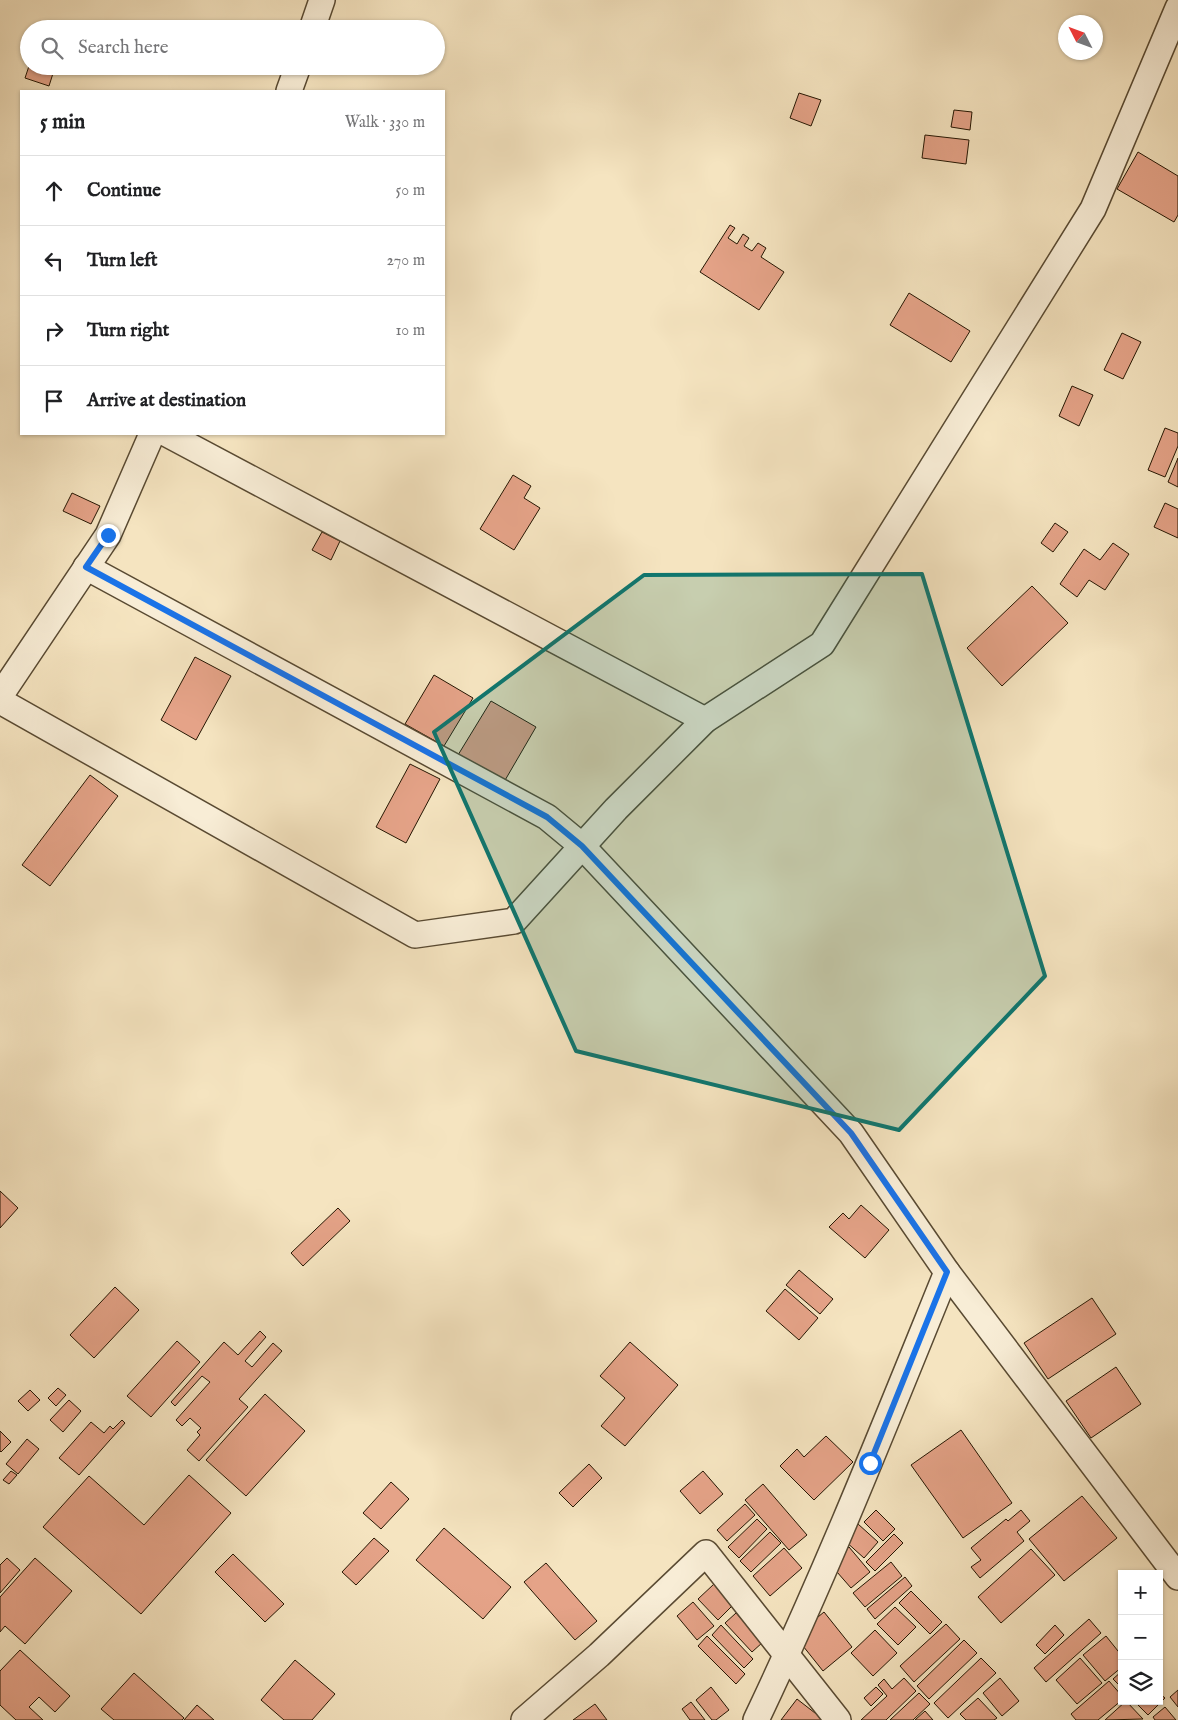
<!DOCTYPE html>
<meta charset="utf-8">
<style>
:root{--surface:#fff;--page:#f6f6f6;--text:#202124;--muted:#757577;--line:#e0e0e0}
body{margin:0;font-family:"IM FELL English",serif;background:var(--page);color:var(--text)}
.controls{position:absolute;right:15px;bottom:15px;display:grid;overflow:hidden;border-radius:0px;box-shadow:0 1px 4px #0004}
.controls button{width:45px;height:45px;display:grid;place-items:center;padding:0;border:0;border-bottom:1px solid var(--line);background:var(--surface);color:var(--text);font:25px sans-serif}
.compass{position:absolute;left:1058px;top:15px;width:45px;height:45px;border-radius:50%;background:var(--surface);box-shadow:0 1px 4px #0004;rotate:312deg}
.stop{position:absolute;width:15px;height:15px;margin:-11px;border:4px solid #1a73e8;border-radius:50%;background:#fff}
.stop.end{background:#1a73e8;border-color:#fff;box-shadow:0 1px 5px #0008}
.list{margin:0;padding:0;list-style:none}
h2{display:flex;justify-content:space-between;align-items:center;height:65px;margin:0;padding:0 20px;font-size:21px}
h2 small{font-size:16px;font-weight:400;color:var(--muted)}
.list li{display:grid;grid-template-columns:32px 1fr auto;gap:15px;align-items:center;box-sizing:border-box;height:70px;padding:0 20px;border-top:1px solid var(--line)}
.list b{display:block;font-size:19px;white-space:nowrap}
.list em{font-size:16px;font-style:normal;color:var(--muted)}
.icon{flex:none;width:28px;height:28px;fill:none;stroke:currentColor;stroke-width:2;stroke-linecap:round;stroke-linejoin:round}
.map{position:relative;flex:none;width:1178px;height:1720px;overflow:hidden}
.search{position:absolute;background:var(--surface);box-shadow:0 1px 4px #0004;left:20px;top:20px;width:425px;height:55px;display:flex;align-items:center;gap:12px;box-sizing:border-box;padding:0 18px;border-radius:28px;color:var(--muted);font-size:19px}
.panel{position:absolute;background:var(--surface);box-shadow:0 1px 4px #0004;left:20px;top:90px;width:425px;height:345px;border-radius:0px}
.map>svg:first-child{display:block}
</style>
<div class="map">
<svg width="1178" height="1720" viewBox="0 0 1178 1720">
<rect width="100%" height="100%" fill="#f5e4c0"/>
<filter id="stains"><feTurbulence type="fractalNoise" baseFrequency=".004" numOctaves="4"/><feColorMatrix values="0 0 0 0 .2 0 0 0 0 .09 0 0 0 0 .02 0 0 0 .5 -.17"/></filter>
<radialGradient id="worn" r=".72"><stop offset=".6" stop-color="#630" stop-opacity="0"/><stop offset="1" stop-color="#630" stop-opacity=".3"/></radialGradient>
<!-- building -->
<g fill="#e5a388" stroke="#251602">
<polygon points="29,66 55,67 49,86 25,78"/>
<polygon points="799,93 821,100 811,126 790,118"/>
<polygon points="954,110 972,112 970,130 951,127"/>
<polygon points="925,135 969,140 966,164 922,158"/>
<polygon points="1138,152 1178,176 1178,215 1174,222 1117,189"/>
<polygon points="730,225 735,228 728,238 737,244 743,234 749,238 744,246 752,251 758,243 766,248 761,257 784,272 759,310 700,272"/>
<polygon points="909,293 970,331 951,362 890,325"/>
<polygon points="1122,333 1141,342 1123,379 1104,370"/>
<polygon points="1072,386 1093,395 1079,426 1059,416"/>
<polygon points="1165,428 1178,433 1178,446 1165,477 1148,470"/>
<polygon points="1178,458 1178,487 1168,482"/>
<polygon points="513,475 531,486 524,498 540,508 514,550 480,529"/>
<polygon points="72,493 100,506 91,524 63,511"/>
<polygon points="1165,503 1178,509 1178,538 1154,527"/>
<polygon points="1055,523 1068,532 1053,552 1041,543"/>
<polygon points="322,532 340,541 331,560 312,550"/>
<polygon points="1113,543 1129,554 1105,590 1089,580 1077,597 1060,584 1084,549 1100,560"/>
<polygon points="1032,586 1068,623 1002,686 967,648"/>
<polygon points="195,657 231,676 196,740 161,720"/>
<polygon points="434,675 473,698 444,746 405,724"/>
<polygon points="491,701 536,727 504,782 458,755"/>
<polygon points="410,764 440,779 406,843 376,827"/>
<polygon points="90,775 118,796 50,886 22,865"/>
<polygon points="0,1191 18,1208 0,1228"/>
<polygon points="861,1205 889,1230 865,1258 829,1227 843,1213 849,1219"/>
<polygon points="338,1208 350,1221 303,1266 291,1253"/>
<polygon points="799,1270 833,1299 820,1314 786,1285"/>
<polygon points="115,1287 139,1310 94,1358 70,1335"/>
<polygon points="785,1289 818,1318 799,1340 766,1311"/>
<polygon points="1092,1298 1116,1334 1048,1379 1024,1343"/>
<polygon points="260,1331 266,1337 245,1361 252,1367 273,1343 282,1351 239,1399 248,1407 199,1461 187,1450 200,1435 197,1432 201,1428 190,1418 182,1426 176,1420 210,1382 202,1376 175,1406 171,1402 224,1342 238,1355"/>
<polygon points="177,1341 200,1362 151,1417 127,1396"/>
<polygon points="630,1342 678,1385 625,1446 601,1426 625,1398 600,1376"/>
<polygon points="1116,1367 1141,1404 1091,1438 1066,1401"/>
<polygon points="58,1388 66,1395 56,1406 48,1398"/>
<polygon points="30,1390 40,1400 28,1411 18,1401"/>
<polygon points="265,1394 305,1431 246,1496 206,1460"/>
<polygon points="69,1400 81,1411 63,1432 50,1420"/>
<polygon points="122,1420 125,1423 79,1475 59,1458 91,1422 104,1433 110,1426 113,1429"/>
<polygon points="961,1430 1012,1503 963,1538 911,1465"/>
<polygon points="0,1431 11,1442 1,1452 0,1451"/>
<polygon points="826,1436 853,1462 814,1500 780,1466 797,1449 804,1457"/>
<polygon points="27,1439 39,1449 18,1474 6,1464"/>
<polygon points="589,1464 602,1478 573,1507 559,1493"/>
<polygon points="11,1471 17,1475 9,1484 3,1480"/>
<polygon points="703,1471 723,1494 700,1514 680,1491"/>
<polygon points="189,1475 231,1513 141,1614 43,1527 89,1476 144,1525"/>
<polygon points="391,1482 409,1499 381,1529 363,1513"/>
<polygon points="763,1484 807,1535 789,1550 745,1500"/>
<polygon points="1082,1496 1117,1538 1064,1581 1029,1539"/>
<polygon points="745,1504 755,1515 727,1541 717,1530"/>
<polygon points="876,1510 895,1529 883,1541 864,1522"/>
<polygon points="1021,1510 1030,1521 1017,1532 1024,1541 980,1578 971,1567 981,1560 971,1548 1006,1519 1008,1521"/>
<polygon points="757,1519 767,1529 739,1558 728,1547"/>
<polygon points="858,1524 878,1542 864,1558 844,1540"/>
<polygon points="444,1528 511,1587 483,1619 416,1560"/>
<polygon points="770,1532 781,1543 751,1572 740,1561"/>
<polygon points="894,1534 903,1543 875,1571 866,1562"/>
<polygon points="374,1538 389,1551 356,1585 342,1572"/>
<polygon points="849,1547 870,1572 851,1588 830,1564"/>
<polygon points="784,1548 802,1568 770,1596 753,1576"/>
<polygon points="1031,1549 1055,1575 1001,1623 978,1597"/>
<polygon points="233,1554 284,1604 265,1622 215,1572"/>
<polygon points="7,1558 20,1570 0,1593 0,1565"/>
<polygon points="35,1558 72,1591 25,1644 5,1626 0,1632 0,1597"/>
<polygon points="891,1562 902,1576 865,1607 853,1593"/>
<polygon points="546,1563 597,1621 575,1640 524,1582"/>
<polygon points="905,1577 912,1586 875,1619 867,1609"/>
<polygon points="714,1584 734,1604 718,1620 698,1599"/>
<polygon points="911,1591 942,1622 930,1634 899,1603"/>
<polygon points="693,1602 714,1626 697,1640 677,1616"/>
<polygon points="895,1607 916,1627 898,1645 877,1624"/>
<polygon points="824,1612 852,1647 823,1671 795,1636"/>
<polygon points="736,1613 763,1642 752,1652 725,1623"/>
<polygon points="1089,1619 1101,1633 1046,1682 1034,1668"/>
<polygon points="946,1624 960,1639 914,1682 900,1666"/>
<polygon points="721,1625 753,1659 744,1668 712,1635"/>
<polygon points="1055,1625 1064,1635 1045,1654 1036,1645"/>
<polygon points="875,1630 897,1653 873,1676 851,1653"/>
<polygon points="707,1636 745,1674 736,1684 698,1646"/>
<polygon points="1106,1636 1122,1656 1122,1667 1105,1681 1083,1655"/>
<polygon points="964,1640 977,1653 929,1699 917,1686"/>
<polygon points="20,1650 70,1696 55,1712 39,1697 29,1707 43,1720 16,1720 0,1705 0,1671"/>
<polygon points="981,1658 996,1673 948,1718 934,1703"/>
<polygon points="1080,1658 1102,1683 1077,1704 1056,1680"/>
<polygon points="295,1660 335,1694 312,1720 284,1720 261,1700"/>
<polygon points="1122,1671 1122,1688 1113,1679"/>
<polygon points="134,1673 184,1718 182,1720 114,1720 101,1709"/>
<polygon points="904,1678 916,1691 886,1720 861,1720 887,1696 878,1685 884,1679 892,1689"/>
<polygon points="1000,1678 1019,1701 1002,1716 983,1693"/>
<polygon points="1109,1681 1122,1696 1122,1700 1098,1720 1076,1720 1071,1714"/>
<polygon points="711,1687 729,1710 716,1720 712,1720 696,1700"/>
<polygon points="876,1687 883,1694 871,1706 864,1698"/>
<polygon points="1178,1690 1178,1707 1170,1697"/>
<polygon points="919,1693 930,1704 913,1720 890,1720"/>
<polygon points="1159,1693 1165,1698 1148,1715 1134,1701 1159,1701"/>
<polygon points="978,1698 997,1718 994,1720 966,1720 960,1714"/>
<polygon points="797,1699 824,1720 781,1720"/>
<polygon points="1126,1701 1143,1719 1105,1720"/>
<polygon points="691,1702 705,1720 690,1720 682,1709"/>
<polygon points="595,1704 607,1720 573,1720"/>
<polygon points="197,1705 214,1720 184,1720"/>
<polygon points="1165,1707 1176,1720 1155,1720 1153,1717"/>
<polygon points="925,1711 933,1720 915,1720"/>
</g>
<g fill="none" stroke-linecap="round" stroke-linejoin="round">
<defs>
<g id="street">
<polyline points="312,29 322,0"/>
<polyline points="289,91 298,66"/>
<polyline points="167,434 705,720"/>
<polyline points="86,567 547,817 582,846 851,1133 947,1272 1178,1577"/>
<polyline points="0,696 108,535 152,434"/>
<polyline points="0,701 415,935 514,921 616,809 705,720 822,644 1093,209 1178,8"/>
<polyline points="524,1720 599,1655 706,1553 838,1720"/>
<path d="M756,1720C826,1573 886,1422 947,1272"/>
</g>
</defs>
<!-- street casing -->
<use href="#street" stroke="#594a32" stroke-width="28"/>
<!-- street -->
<use href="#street" stroke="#f8edd6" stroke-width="25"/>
</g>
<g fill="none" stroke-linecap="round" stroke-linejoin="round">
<!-- route -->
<polyline stroke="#1a73e8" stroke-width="6" points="108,535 86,567 547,817 582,846 851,1133 947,1272 870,1463"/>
</g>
<!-- marked area -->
<path fill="#0f766e" fill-opacity="0.2" stroke="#0f766e" stroke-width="4" stroke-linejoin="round" d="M922,574L1045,976L899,1130L576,1051L434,732L644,575Z"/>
<rect width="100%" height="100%" filter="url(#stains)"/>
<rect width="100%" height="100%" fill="url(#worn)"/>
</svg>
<div class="controls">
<button>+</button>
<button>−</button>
<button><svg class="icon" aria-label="layers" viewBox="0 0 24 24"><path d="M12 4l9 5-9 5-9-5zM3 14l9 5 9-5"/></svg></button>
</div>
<svg class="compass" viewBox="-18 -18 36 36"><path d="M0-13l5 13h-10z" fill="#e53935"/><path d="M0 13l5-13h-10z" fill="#757577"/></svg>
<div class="stop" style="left:870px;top:1463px"></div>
<div class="stop end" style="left:108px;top:535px"></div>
<div class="search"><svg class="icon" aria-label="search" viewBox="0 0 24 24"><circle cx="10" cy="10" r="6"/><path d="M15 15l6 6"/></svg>Search here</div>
<section class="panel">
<h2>5 min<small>Walk · 330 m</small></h2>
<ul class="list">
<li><svg class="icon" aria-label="ahead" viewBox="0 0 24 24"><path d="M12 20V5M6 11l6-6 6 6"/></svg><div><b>Continue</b></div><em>50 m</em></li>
<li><svg class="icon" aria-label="left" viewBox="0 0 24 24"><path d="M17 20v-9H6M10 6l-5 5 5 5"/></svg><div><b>Turn left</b></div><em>270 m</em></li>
<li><svg class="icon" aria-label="right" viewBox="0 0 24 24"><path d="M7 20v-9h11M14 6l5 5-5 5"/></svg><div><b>Turn right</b></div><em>10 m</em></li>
<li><svg class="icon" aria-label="arrive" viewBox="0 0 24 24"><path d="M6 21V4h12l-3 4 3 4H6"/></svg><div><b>Arrive at destination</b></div></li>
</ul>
</section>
</div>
